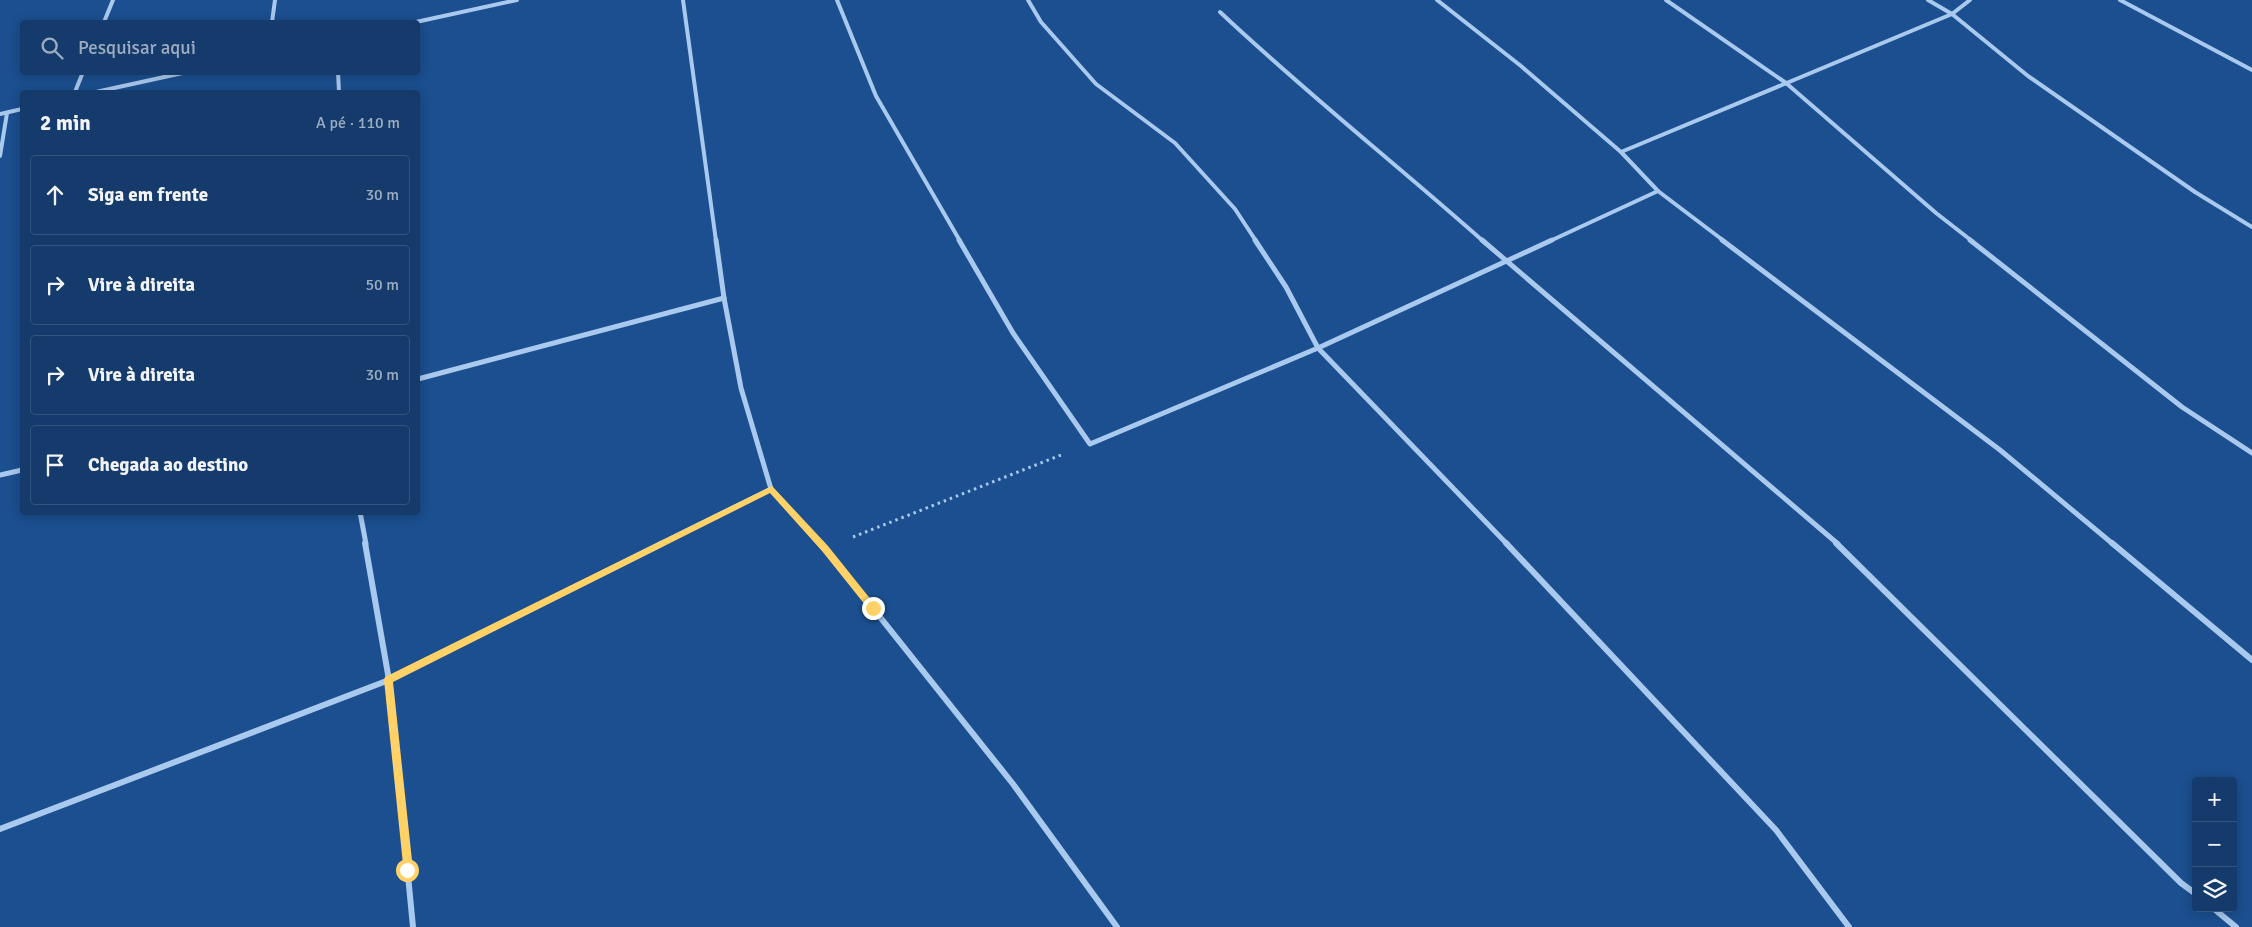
<!DOCTYPE html>
<html lang="pt">
<meta charset="utf-8">
<style>
:root{--surface:#143b6b;--page:#1d4271;--text:#f1f3f6;--muted:#9dadc1;--line:#33557e}
body{margin:0;font-family:Signika,sans-serif;background:var(--page);color:var(--text)}
.controls{position:absolute;right:15px;bottom:15px;display:grid;overflow:hidden;border-radius:5px;box-shadow:0 2px 12px #0003}
.controls button{width:45px;height:45px;display:grid;place-items:center;padding:0;border:0;border-bottom:1px solid var(--line);background:var(--surface);color:var(--text);font:25px sans-serif}
.stop{position:absolute;width:15px;height:15px;margin:-11px;border:4px solid #ffd166;border-radius:50%;background:#fff}
.stop.end{background:#ffd166;border-color:#fff;box-shadow:0 1px 5px #0008}
.list{margin:0;padding:0;list-style:none}
h2{display:flex;justify-content:space-between;align-items:center;height:65px;margin:0;padding:0 20px;font-size:21px}
h2 small{font-size:16px;font-weight:400;color:var(--muted)}
.list li{display:grid;grid-template-columns:32px 1fr auto;gap:15px;align-items:center;box-sizing:border-box;height:80px;margin:0 10px 10px;padding:0 10px;border:1px solid var(--line);border-radius:5px}
.list b{display:block;font-size:19px;white-space:nowrap}
.list em{font-size:16px;font-style:normal;color:var(--muted)}
.icon{flex:none;width:28px;height:28px;fill:none;stroke:currentColor;stroke-width:2;stroke-linecap:round;stroke-linejoin:round}
.map{position:relative;flex:none;width:2252px;height:927px;overflow:hidden}
.search{position:absolute;background:var(--surface);box-shadow:0 2px 12px #0003;left:20px;top:20px;width:400px;height:55px;display:flex;align-items:center;gap:12px;box-sizing:border-box;padding:0 18px;border-radius:5px;color:var(--muted);font-size:19px}
.panel{position:absolute;background:var(--surface);box-shadow:0 2px 12px #0003;left:20px;top:90px;width:400px;height:425px;border-radius:5px}
.map>svg:first-child{display:block}
</style>
<div class="map">
<svg width="2252" height="927" viewBox="0 0 2252 927">
<rect width="100%" height="100%" fill="#1b4f8f"/>
<g fill="none" stroke-linecap="round" stroke-linejoin="round">
<!-- path -->
<polyline stroke="#a9c9ee" stroke-width="3" stroke-dasharray="2.5 4" stroke-linecap="butt" points="853,537 1061,455"/>
<!-- street-far2 -->
<g stroke="#a9c9ee" stroke-width="4">
<polyline points="683,0 716,241"/>
<polyline points="837,0 876,96 960,241"/>
<polyline points="1028,0 1041,22 1096,84 1175,143 1235,209 1256,241"/>
<polyline points="1437,0 1521,66 1621,152 1658,191 1724,241"/>
<polyline points="1666,0 1786,83 1936,213 1972,241"/>
<polyline points="1928,0 1952,14 2028,76 2195,192 2252,227"/>
<polyline points="2120,0 2252,70"/>
<path d="M1220,12C1305,92 1396,164 1483,241"/>
<polyline points="104,22 113,0"/>
<polyline points="272,22 275,0"/>
<polyline points="416,22 517,0"/>
<polyline points="338,72 339,92"/>
<polyline points="75,92 83,72"/>
<polyline points="96,92 187,72"/>
<polyline points="0,114 22,109"/>
<polyline points="1621,152 1952,14 1970,0"/>
<polyline points="0,156 7,113"/>
<polyline points="1550,241 1658,191"/>
</g>
<!-- street-far1 -->
<g stroke="#a9c9ee" stroke-width="5">
<polyline points="716,240 724,298 741,388 771,489 822,544"/>
<polyline points="959,240 1013,333 1090,444 1318,348 1552,240"/>
<polyline points="1255,240 1286,287 1318,348 1507,544"/>
<polyline points="1482,240 1838,544"/>
<polyline points="1722,240 2000,450 2113,544"/>
<polyline points="1970,240 2182,407 2252,453"/>
<polyline points="418,379 724,298"/>
<polyline points="0,475 22,470"/>
<polyline points="360,512 366,544"/>
<polyline points="660,544 771,489"/>
</g>
<!-- street -->
<g stroke="#a9c9ee" stroke-width="6">
<polyline points="365,543 389,680 413,927"/>
<polyline points="821,543 1013,784 1117,927"/>
<polyline points="1506,543 1776,830 1849,927"/>
<polyline points="1836,543 2181,883 2196,894"/>
<polyline points="2112,543 2252,660"/>
<polyline points="0,829 389,680 663,543"/>
<polyline points="2213,908 2236,927"/>
</g>
</g>
<!-- route -->
<polygon fill="#ffd166" points="772,486 828,546 876,606 876,611 870,611 822,551 770,493 393,682 413,870 407,875 404,874 384,680 385,677"/>
</svg>
<div class="controls">
<button>+</button>
<button>−</button>
<button><svg class="icon" aria-label="layers" viewBox="0 0 24 24"><path d="M12 4l9 5-9 5-9-5zM3 14l9 5 9-5"/></svg></button>
</div>
<div class="stop" style="left:407px;top:870px"></div>
<div class="stop end" style="left:873px;top:608px"></div>
<div class="search"><svg class="icon" aria-label="search" viewBox="0 0 24 24"><circle cx="10" cy="10" r="6"/><path d="M15 15l6 6"/></svg>Pesquisar aqui</div>
<section class="panel">
<h2>2 min<small>A pé · 110 m</small></h2>
<ul class="list">
<li><svg class="icon" aria-label="ahead" viewBox="0 0 24 24"><path d="M12 20V5M6 11l6-6 6 6"/></svg><div><b>Siga em frente</b></div><em>30 m</em></li>
<li><svg class="icon" aria-label="right" viewBox="0 0 24 24"><path d="M7 20v-9h11M14 6l5 5-5 5"/></svg><div><b>Vire à direita</b></div><em>50 m</em></li>
<li><svg class="icon" aria-label="right" viewBox="0 0 24 24"><path d="M7 20v-9h11M14 6l5 5-5 5"/></svg><div><b>Vire à direita</b></div><em>30 m</em></li>
<li><svg class="icon" aria-label="arrive" viewBox="0 0 24 24"><path d="M6 21V4h12l-3 4 3 4H6"/></svg><div><b>Chegada ao destino</b></div></li>
</ul>
</section>
</div>
